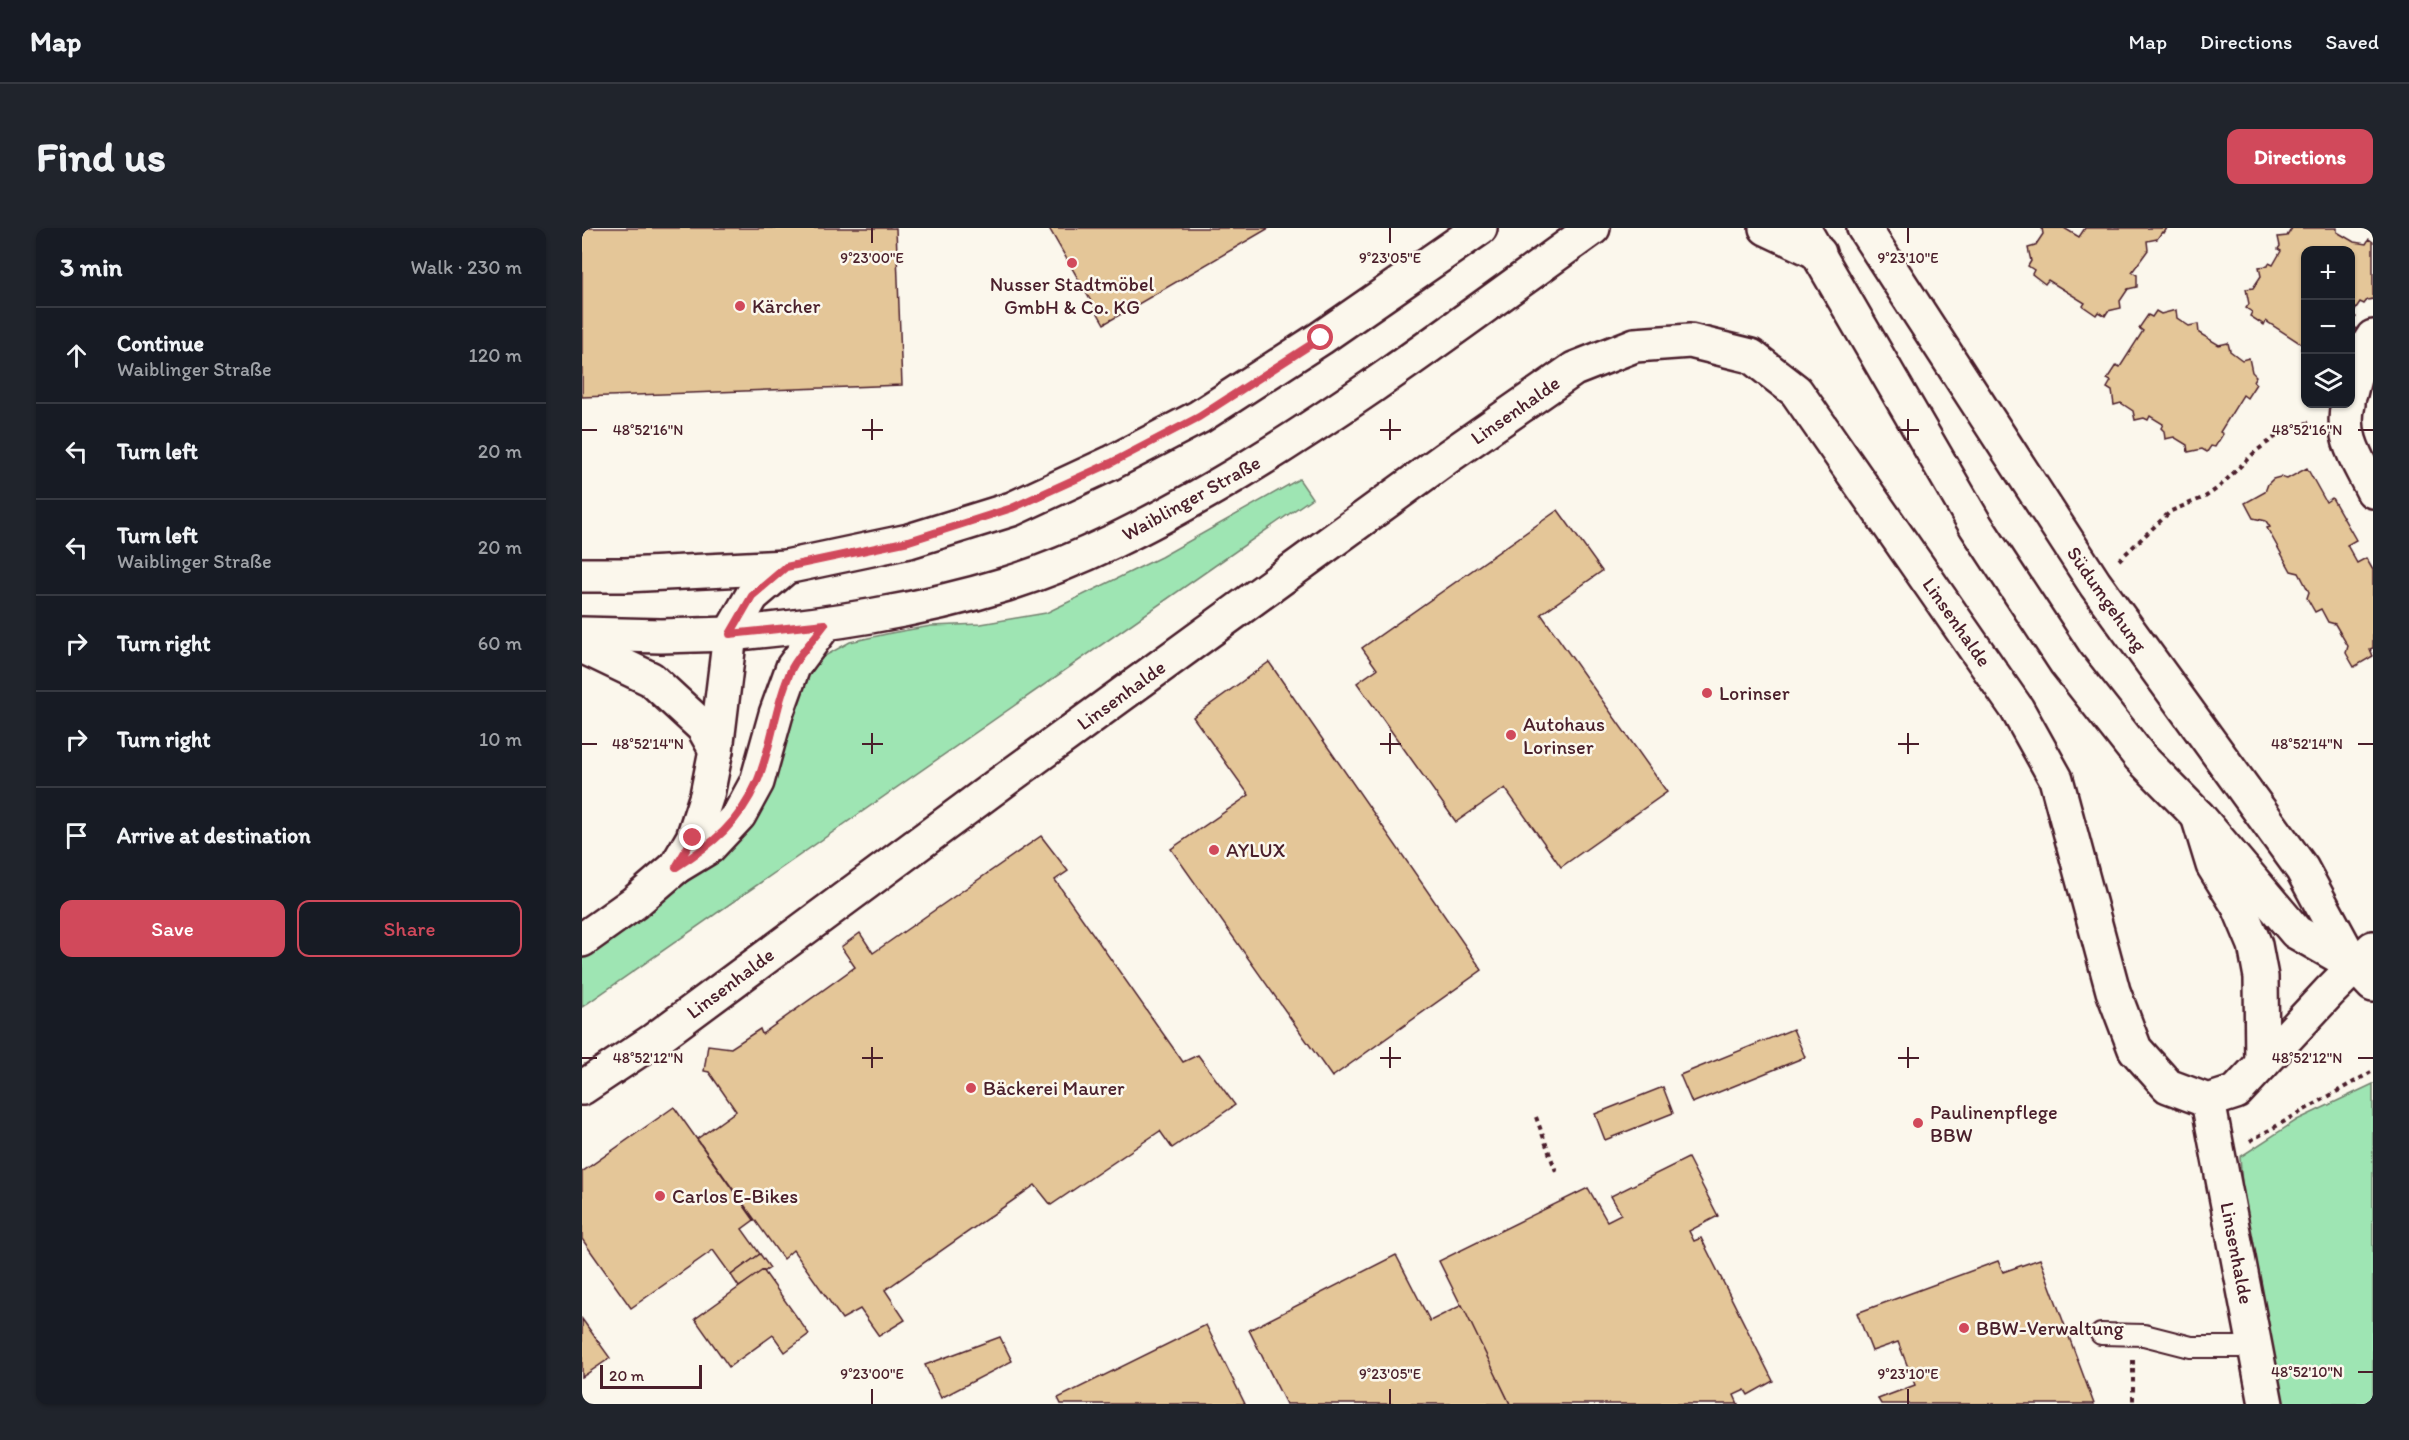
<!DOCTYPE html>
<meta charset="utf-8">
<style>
:root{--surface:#171b24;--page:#20242c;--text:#f1f3f6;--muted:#9ea1a6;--line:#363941;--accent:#d1495b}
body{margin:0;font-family:Itim,sans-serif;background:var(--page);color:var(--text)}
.controls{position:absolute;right:18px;top:18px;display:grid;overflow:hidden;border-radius:12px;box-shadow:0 2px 4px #0004}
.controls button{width:54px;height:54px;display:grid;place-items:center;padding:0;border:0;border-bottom:2px solid var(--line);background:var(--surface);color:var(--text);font:30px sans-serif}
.scale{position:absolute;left:18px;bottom:15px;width:102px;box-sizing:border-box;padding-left:6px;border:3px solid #4a1f2b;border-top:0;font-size:16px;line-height:21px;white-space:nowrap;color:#4a1f2b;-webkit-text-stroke:4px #fbf7ec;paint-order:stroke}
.stop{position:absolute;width:18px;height:18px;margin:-14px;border:4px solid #d1495b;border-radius:50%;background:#fff}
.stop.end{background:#d1495b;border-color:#fff;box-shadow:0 2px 6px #0008}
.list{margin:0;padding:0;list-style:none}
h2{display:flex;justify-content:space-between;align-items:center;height:78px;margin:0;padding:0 24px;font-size:26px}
h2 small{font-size:20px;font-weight:400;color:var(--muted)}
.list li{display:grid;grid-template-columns:39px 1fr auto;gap:18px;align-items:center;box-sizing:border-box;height:96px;padding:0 24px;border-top:2px solid var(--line)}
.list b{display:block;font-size:22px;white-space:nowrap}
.list p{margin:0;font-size:20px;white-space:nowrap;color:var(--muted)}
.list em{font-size:20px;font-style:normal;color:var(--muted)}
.actions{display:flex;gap:12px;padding:18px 24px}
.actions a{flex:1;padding:14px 0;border:2px solid var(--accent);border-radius:12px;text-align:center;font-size:21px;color:var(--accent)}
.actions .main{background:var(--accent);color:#fff}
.icon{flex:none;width:33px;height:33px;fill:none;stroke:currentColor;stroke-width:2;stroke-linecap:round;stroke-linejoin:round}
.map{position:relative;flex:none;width:1791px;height:1176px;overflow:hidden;border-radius:12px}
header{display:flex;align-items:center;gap:36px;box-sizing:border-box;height:84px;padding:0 30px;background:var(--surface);border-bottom:2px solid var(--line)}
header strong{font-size:28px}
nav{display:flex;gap:33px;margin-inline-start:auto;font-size:21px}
.intro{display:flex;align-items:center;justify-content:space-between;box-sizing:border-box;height:144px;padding:0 36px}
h1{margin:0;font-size:42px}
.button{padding:15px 27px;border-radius:12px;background:var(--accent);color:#fff;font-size:21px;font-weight:700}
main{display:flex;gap:36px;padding:0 36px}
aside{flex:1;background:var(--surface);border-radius:12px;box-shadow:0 2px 4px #0004}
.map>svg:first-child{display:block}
</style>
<header>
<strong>Map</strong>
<nav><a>Map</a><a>Directions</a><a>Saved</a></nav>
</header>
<div class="intro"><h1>Find us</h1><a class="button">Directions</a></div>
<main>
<aside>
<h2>3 min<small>Walk · 230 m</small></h2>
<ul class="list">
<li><svg class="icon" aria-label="ahead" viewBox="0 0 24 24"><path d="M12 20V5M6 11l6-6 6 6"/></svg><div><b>Continue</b><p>Waiblinger Straße</p></div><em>120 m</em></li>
<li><svg class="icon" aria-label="left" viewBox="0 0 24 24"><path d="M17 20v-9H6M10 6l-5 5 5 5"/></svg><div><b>Turn left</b></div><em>20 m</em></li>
<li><svg class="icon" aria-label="left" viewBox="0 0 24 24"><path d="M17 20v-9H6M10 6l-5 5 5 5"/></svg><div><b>Turn left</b><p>Waiblinger Straße</p></div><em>20 m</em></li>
<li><svg class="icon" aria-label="right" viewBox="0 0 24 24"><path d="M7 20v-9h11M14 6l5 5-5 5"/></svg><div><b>Turn right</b></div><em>60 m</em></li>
<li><svg class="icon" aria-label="right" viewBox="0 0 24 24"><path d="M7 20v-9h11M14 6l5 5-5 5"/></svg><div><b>Turn right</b></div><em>10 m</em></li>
<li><svg class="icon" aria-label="arrive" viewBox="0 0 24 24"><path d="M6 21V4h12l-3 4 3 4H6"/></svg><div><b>Arrive at destination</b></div></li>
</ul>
<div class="actions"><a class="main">Save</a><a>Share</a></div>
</aside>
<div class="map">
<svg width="1791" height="1176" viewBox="0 0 1791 1176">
<rect width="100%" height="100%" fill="#fbf7ec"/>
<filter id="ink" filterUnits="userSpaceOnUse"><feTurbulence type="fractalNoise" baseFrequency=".0167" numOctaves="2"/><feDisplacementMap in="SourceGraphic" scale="12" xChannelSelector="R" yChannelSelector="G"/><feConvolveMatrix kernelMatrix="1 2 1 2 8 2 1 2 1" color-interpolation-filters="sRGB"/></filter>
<g filter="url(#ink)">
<!-- green -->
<g fill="#9ee5b3" stroke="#74826f" stroke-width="1.5">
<polygon points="717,251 730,270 0,779 0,729 78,676 156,607 215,460 239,430 268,414 309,405 349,398 399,396 464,385 579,329"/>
<polygon points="1791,856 1791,1176 1700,1176 1660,956 1658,929 1715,892"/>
</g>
<!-- building -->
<g fill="#e4c698" stroke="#4a1f2b" stroke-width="1.5">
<polygon points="0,0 314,0 320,157 0,169"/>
<polygon points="467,0 687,0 522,96"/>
<polygon points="1460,0 1482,0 1497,9 1503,0 1585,0 1582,5 1580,4 1575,11 1565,13 1566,22 1550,44 1555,47 1555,59 1546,61 1538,73 1539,80 1526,83 1523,88 1516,84 1514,87 1501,78 1503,75 1466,52 1463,56 1450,46 1452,42 1446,38 1449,33 1446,20 1453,18 1461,6"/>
<polygon points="1710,0 1755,0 1755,4 1772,14 1784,16 1787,11 1791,14 1791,71 1785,72 1782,76 1778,74 1770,86 1774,89 1771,92 1773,101 1768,102 1768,22 1724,22 1724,124 1719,121 1721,117 1684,93 1682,97 1668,88 1670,84 1664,80 1667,76 1664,61 1671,60 1679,48 1677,39 1686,38 1687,35 1691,37 1699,23 1696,21 1698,18 1696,9 1705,8"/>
<polygon points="1594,82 1595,90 1607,98 1616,96 1617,105 1637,117 1646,115 1648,123 1660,132 1667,130 1670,144 1674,148 1671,153 1674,156 1665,170 1661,167 1638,204 1641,206 1633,219 1629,218 1625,224 1620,221 1606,224 1605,217 1592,209 1583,211 1582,203 1579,200 1581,196 1568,188 1566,192 1562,190 1553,192 1551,183 1539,175 1532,177 1530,163 1525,160 1529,153 1525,151 1534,137 1538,139 1561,103 1557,100 1566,87 1570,89 1574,83 1579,86"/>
<polygon points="1725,240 1744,274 1750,270 1774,312 1765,317 1775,335 1784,330 1791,342 1791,420 1788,421 1791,428 1772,439 1764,425 1766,418 1753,396 1746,394 1739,381 1733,384 1725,370 1727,364 1717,345 1709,343 1685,300 1688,299 1684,293 1671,290 1663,275 1683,264 1686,256 1691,251 1698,249 1705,251"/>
<polygon points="976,282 1020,343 959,386 1085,564 979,639 923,560 874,594 775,455 795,441 780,420"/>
<polygon points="687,434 900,742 750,849 589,621 667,567 611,489"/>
<polygon points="459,608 486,643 473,652 601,834 616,827 653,877 590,920 578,903 469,977 453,957 303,1062 323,1092 297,1108 278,1081 260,1091 211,1022 201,1031 115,911 154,883 127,844 122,843 126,817 149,820 178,801 180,806 273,739 259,719 278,705 291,725"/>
<polygon points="1211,801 1223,829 1110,875 1098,847"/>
<polygon points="1081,859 1091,885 1023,912 1013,886"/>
<polygon points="92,879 172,992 160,1001 178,1026 149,1047 131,1022 49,1080 0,1011 0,944"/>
<polygon points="1106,930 1136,988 1107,1003 1112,1013 1119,1010 1191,1153 1166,1167 1163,1162 1152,1167 1156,1176 928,1176 857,1033 1006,960 1025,993 1039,986 1029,968"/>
<polygon points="178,1026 188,1040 157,1059 149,1047"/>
<polygon points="814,1027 848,1093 880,1077 928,1176 704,1176 667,1102"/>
<polygon points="1458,1031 1512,1176 1299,1176 1296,1171 1333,1157 1316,1114 1290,1123 1275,1085 1416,1033 1421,1044"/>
<polygon points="181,1042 227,1106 203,1124 191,1107 147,1139 113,1091"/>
<polygon points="0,1091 28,1130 0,1149"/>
<polygon points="624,1097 663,1176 479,1176 476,1170"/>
<polygon points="418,1109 430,1133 359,1170 343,1137"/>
</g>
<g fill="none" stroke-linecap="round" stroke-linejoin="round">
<defs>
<polyline id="lane" points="1519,1106 1562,1107 1609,1119 1673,1119"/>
<g id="street">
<polyline points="1768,166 1777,131 1791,109"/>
<path d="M1766,176C1758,209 1777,234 1791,263"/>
<polyline points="1616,588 1631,637 1657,679 1673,717 1679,749 1680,836"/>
<polyline points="0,860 72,812 424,551 867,228 992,141 1053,117 1108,113 1169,128 1214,163 1435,481 1474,551 1531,763 1553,821 1586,858 1626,873 1654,864 1747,764 1791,720"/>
<polyline points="1626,873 1684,1176"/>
</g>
<g id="secondary">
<polyline points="1184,0 1237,25"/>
<polyline points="1221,0 1394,298 1484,435 1558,529 1616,588 1714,704 1772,737"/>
<polyline points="1282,0 1513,356 1720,641 1772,737 1791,757"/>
<path d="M148,406C242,397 334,384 425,356C498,333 567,297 633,259C765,182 887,89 1011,0"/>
<polyline points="0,418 69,451 121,499 134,522"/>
<polyline points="94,639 111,610 125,567 134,522 148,406 170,368 204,339 327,313 430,281 529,235 617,189 739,110 898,0"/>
<polyline points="0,712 52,675 94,639 127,619 157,587 175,554 194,486 211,439 243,396"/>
</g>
<g id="highway">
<polyline points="0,347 43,347 204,339"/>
<polyline points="0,406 79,408 148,406"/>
</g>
</defs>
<!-- lane casing -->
<use href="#lane" stroke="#4a1f2b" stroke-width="24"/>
<!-- street casing -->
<use href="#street" stroke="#4a1f2b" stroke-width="38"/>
<!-- secondary casing -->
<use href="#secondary" stroke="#4a1f2b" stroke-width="38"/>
<!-- highway casing -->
<use href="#highway" stroke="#4a1f2b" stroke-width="38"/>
<!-- path -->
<g stroke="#4a1f2b" stroke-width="4" stroke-dasharray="4.5 4.5" stroke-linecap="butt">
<polyline points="1537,332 1589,283 1623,269 1636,260 1674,223 1707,199 1730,194"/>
<polyline points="954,889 975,946"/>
<polyline points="1668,913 1791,843"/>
<polyline points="1551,1132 1551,1176"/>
</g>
<!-- lane -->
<use href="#lane" stroke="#fbf7ec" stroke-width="20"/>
<!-- street -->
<use href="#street" stroke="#fbf7ec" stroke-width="33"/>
<!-- secondary -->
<use href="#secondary" stroke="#fbf7ec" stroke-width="33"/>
<!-- highway -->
<use href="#highway" stroke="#fbf7ec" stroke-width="33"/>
</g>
</g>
<g fill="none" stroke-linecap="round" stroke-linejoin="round" filter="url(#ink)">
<!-- route -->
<path stroke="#d1495b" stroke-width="8" d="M111,610L94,639C131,616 157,595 175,554C190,519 193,476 210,440C218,425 233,410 243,396L148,406L170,368L204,339L327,313L430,280L529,235L617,189L739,110"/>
</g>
<!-- ticks -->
<path fill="none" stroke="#4a1f2b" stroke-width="2" d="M290,0V15M808,0V15M1326,0V15M290,191V212M808,191V212M1326,191V212M0,202H15M280,202H301M798,202H819M1316,202H1337M1776,202H1791M290,505V526M808,505V526M1326,505V526M0,516H15M280,516H301M798,516H819M1316,516H1337M1776,516H1791M290,819V840M808,819V840M1326,819V840M0,830H15M280,830H301M798,830H819M1316,830H1337M1776,830H1791M1776,1144H1791M290,1161V1176M808,1161V1176M1326,1161V1176"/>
<!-- markers -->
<g fill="#d1495b" stroke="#fbf7ec" stroke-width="2">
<circle cx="490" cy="35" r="6"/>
<circle cx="158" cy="78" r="6"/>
<circle cx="1125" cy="465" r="6"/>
<circle cx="929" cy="507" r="6"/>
<circle cx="632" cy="622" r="6"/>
<circle cx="389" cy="860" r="6"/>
<circle cx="1336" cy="895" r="6"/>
<circle cx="78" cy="968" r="6"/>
<circle cx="1382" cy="1100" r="6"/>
</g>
<g text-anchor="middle" stroke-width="5" stroke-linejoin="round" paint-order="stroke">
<!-- poi labels -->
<g font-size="20" fill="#4a1f2b" stroke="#fbf7ec" text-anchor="start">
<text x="490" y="63" text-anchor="middle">Nusser Stadtmöbel<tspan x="490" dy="23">GmbH &amp; Co. KG</tspan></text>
<text x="170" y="85">Kärcher</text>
<text x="1137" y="472">Lorinser</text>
<text x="941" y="503">Autohaus<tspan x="941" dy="23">Lorinser</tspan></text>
<text x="644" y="629">AYLUX</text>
<text x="401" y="867">Bäckerei Maurer</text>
<text x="1348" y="891">Paulinenpflege<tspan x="1348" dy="23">BBW</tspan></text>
<text x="90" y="975">Carlos E-Bikes</text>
<text x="1394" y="1107">BBW-Verwaltung</text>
</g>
<!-- street labels -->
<g font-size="20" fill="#4a1f2b" stroke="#fbf7ec">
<text transform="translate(933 182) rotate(-35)" y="7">Linsenhalde</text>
<text transform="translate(609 270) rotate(-29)" y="7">Waiblinger Straße</text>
<text transform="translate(1525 371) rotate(55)" y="7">Südumgehung</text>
<text transform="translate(1375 394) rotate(55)" y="7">Linsenhalde</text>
<text transform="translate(539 467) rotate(-36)" y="7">Linsenhalde</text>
<text transform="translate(148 755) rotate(-37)" y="7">Linsenhalde</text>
<text transform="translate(1655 1025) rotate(79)" y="7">Linsenhalde</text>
</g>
</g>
<g font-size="15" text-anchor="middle" fill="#4a1f2b" stroke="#fbf7ec" stroke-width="5" stroke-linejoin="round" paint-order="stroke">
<text x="290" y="35">9°23'00"E</text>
<text x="808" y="35">9°23'05"E</text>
<text x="1326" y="35">9°23'10"E</text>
<text x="66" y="207">48°52'16"N</text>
<text x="1725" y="207">48°52'16"N</text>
<text x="66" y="521">48°52'14"N</text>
<text x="1725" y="521">48°52'14"N</text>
<text x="66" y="835">48°52'12"N</text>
<text x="1725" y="835">48°52'12"N</text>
<text x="1725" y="1149">48°52'10"N</text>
<text x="290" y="1151">9°23'00"E</text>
<text x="808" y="1151">9°23'05"E</text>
<text x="1326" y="1151">9°23'10"E</text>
</g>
</svg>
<div class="controls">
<button>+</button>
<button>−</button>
<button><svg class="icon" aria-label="layers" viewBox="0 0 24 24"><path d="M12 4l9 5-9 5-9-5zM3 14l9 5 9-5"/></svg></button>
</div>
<div class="scale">20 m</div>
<div class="stop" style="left:739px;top:110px"></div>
<div class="stop end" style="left:111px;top:610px"></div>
</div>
</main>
